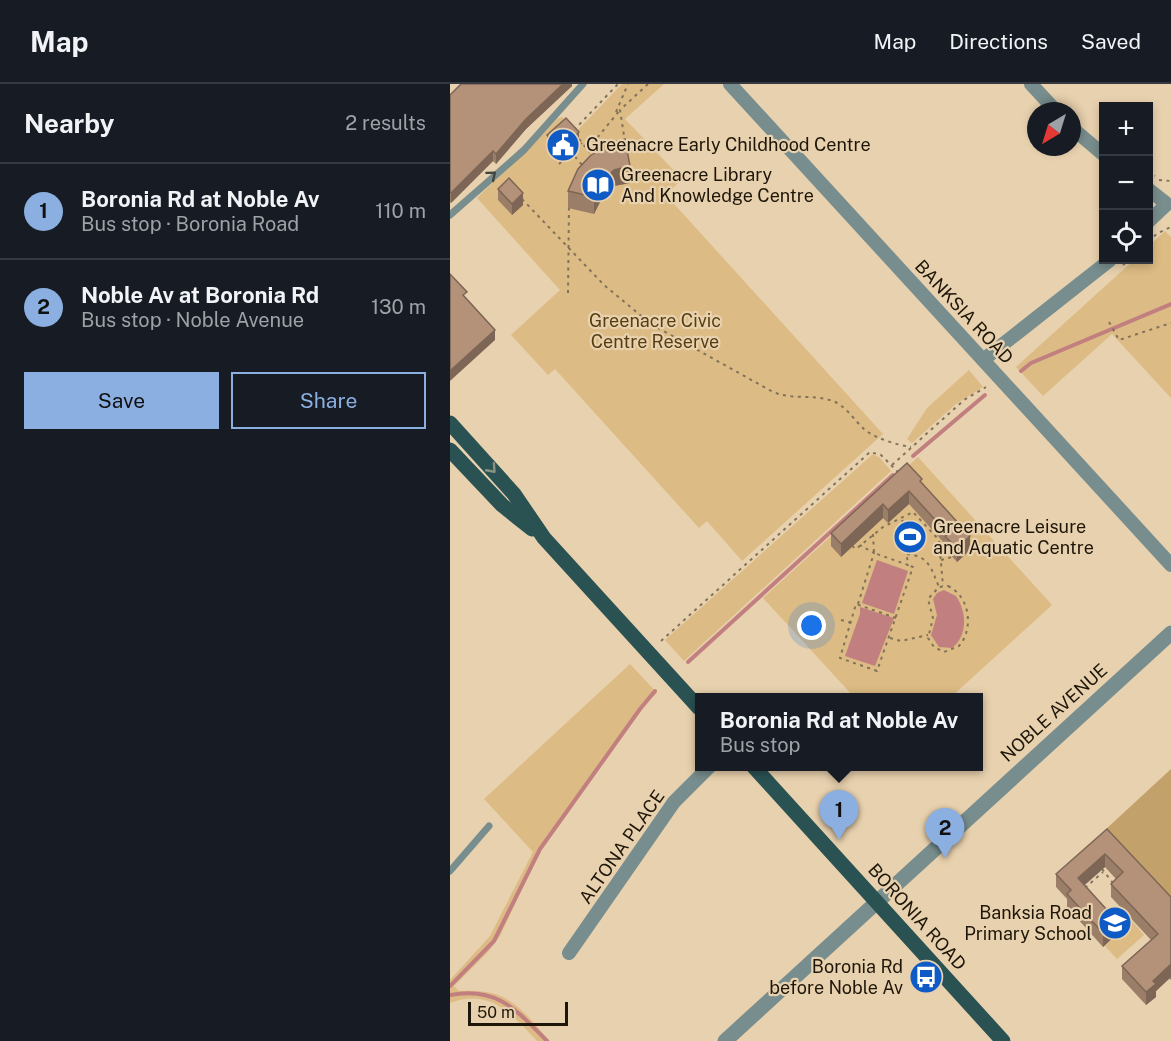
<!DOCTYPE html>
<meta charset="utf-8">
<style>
:root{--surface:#171b24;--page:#20242c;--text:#f1f3f6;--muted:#9ea1a6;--line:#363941;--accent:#8bafe0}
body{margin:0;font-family:"Public Sans",sans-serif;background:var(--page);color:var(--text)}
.controls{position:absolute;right:18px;top:18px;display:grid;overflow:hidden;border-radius:0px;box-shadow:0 3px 9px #0003}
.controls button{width:54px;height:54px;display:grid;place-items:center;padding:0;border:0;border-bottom:2px solid var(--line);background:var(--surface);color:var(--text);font:30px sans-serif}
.compass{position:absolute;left:577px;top:18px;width:54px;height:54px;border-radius:50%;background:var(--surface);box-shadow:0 3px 9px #0003;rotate:218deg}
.scale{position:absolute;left:18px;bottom:15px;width:100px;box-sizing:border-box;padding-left:6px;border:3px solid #1e1609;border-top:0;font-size:16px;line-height:21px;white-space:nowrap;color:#1e1609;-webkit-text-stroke:4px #e8d1ae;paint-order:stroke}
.you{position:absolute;left:362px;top:542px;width:21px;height:21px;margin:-15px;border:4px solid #fff;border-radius:50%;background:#1a73e8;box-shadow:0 0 0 9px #1a73e833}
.badge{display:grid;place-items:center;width:39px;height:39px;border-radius:50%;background:var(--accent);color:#111;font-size:20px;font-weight:700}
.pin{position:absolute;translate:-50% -50px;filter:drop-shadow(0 2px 3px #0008)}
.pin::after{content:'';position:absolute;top:32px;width:21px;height:18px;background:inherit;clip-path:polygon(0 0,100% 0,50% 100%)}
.popup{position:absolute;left:245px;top:609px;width:288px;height:78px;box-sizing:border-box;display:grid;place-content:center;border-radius:0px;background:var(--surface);filter:drop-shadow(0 2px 4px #0005);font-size:20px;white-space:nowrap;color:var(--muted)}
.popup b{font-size:22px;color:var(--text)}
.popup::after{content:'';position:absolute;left:50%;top:100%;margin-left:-12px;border:12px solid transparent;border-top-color:var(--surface)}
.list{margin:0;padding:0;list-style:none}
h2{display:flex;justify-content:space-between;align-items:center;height:78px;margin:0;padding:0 24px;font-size:26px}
h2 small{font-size:20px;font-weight:400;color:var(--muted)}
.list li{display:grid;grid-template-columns:39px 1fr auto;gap:18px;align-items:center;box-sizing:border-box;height:96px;padding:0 24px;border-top:2px solid var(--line)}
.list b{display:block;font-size:22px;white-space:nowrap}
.list p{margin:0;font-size:20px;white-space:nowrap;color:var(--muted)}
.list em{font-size:20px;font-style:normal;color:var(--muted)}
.actions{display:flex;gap:12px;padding:18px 24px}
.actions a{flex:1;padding:14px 0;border:2px solid var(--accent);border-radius:0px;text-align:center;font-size:21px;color:var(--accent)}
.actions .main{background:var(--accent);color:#111}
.icon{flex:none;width:33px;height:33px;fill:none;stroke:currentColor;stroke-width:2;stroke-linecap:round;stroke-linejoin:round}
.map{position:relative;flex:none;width:721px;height:957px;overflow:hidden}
header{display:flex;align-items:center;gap:36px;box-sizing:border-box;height:84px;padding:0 30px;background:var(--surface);border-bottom:2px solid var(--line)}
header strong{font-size:28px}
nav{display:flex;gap:33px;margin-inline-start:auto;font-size:21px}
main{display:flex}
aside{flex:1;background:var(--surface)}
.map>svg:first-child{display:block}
</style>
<header>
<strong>Map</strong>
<nav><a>Map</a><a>Directions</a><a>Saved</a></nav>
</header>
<main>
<aside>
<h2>Nearby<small>2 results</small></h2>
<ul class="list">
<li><span class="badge">1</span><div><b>Boronia Rd at Noble Av</b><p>Bus stop · Boronia Road</p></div><em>110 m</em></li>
<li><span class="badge">2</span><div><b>Noble Av at Boronia Rd</b><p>Bus stop · Noble Avenue</p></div><em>130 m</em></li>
</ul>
<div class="actions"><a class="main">Save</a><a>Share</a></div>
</aside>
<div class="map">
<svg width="721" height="957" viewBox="0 0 721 957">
<rect width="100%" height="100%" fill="#e8d1ae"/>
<!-- green -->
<g fill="#ddbb84">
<polygon points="172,0 214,0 175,35 232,95 216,111 433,350 292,477 257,437 249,444 105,285 98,291 61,251 110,206 27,114 107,35 112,33 127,47"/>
<polygon points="715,147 721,153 721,314 662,250 593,312 566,283 684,176 698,176 699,162"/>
<polygon points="519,286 533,303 506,320 462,359 457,355 477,324"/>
<polygon points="423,370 430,374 441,387 234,577 215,556"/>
<polygon points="468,373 602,521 501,613 405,614 313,514"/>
<path d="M180,580L207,609L197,618L88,771L50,852L38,868L4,902L9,907C59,904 68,922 100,957H87C61,930 41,904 0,919V896L40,852L83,768L34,715Z"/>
<polygon points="682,837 694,851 667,875 655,862"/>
</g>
<!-- forest -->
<polygon fill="#c3a16a" points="721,685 721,818 655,746"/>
<!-- water -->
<g fill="#c27f80">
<polygon points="427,476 458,487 444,530 412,519"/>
<path d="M494,506L506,512C517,528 518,552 502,564L489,563L481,551L487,531L483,515L487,509Z"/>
<polygon points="410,523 444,534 425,582 395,572 410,530"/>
</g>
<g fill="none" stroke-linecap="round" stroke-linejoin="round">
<!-- stream -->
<g stroke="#c27f80" stroke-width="4">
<polyline points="571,287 581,279 721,220"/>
<polyline points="463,372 535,311"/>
<polyline points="238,578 443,391"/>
<polyline points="0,902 44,857 90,765 190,625 205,607"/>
<path d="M0,911C47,902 66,926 97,957"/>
</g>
<!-- path -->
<g stroke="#81725a" stroke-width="2" stroke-dasharray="3 4.5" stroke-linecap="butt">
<polyline points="166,28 178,0"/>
<polyline points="124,46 168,0"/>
<polyline points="129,55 142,71"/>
<polyline points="175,58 170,26 198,0"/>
<polyline points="138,65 170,26"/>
<polyline points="120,67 134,83"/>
<polyline points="109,80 132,59"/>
<polyline points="698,88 705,92"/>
<polyline points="709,96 721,97"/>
<path d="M72,115L154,201L201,240L323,308C342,316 363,310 383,317C396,322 404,336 414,345C424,354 447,361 461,363"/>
<polyline points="698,157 708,149 721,143"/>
<polyline points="673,181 679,176"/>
<polyline points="118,209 119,122"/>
<polyline points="659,238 669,256 721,239"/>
<polyline points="442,381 514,316 536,303"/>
<polyline points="423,450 424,469 458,481 452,433"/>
<polyline points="402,462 406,465 433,443 463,428 489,456 493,502"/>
<path d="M457,470C479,472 481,484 489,503"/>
<polyline points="491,476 502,473"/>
<path d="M498,502C520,512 524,545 509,562L494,568L484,563L478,554L483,534L478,515L489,503Z"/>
<polyline points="408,520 424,469 410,461"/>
<polyline points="446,534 406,520 390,574 427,587 463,483 458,481"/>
<polyline points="391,536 402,539"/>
<polyline points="440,554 451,557 478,551"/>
<polyline points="211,557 420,368 431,371 448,388"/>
<polyline points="652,785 663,799"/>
<polyline points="635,804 653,788"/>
<polyline points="720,894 721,895"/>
</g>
<!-- service -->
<g stroke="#788d8d" stroke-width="7">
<polyline points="0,131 74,66 133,0"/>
<polyline points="0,787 39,742"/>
</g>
<!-- minor -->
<g stroke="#788d8d" stroke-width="14">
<polyline points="280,0 721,481"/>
<polyline points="581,0 606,27"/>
<polyline points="622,44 654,71"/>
<polyline points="698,105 717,120 698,138"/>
<polyline points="533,276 660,176"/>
<polyline points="119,869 224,718 260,682"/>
</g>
<!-- tertiary -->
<polyline stroke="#788d8d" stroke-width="15" points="275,957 721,549"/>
<!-- primary -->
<g stroke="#2a5253" stroke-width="15">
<polyline points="0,339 64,410 94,454 249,624"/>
<polyline points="0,366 52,421 82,445"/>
<polyline points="303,682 553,957"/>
</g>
</g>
<!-- wall -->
<g fill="#9a7e68">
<polygon points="122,0 122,2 76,45 46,80 43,77 1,119 0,118 0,11"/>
<polygon points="97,51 129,59 110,76 97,62"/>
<polygon points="180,99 164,102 152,114 144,130 118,124 118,107"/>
<polygon points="48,105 73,121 62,131 48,116"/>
<polygon points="472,400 520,466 507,478 495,465 495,460 459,420 438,439 433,434 391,473 381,462 381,449"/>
<polygon points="657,745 721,813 721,893 706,907 706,913 696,921 672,895 672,882 701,856 661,813 661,800 666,795 655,783 634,801 667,850 653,863 617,823 617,815 606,803 606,790"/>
</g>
<!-- shaded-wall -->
<g fill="#7d6655">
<polygon points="113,0 122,0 122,2 76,45 46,80 46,70 76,35"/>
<polygon points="129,48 129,59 110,76 110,65"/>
<polygon points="43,67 43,77 1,119 1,109"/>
<polygon points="180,82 180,99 164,102 152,114 144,130 144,113 152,98 164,86"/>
<polygon points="73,109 73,121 62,131 62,120"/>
<polygon points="45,246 45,256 0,297 0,287"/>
<polygon points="459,407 459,420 438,439 438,426"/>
<polygon points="433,420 433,434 391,473 391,460"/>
<polygon points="520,452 520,466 507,478 507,465"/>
<polygon points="655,770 655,783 628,807 628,794"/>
<polygon points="667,837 667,850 653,863 653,849"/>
<polygon points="721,880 721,893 706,907 706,913 696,921 696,908 703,897"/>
</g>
<!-- building -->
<g fill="#b39279" stroke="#7d6655" stroke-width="1.5">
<polygon points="11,0 113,0 76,35 46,70 43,67 1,109 0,108 0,11"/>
<polygon points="116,34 129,48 110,65 97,51"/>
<polygon points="175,55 180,82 164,86 152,98 144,113 118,107 128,85 140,72 158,60"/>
<polygon points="59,94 73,109 62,120 48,105"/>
<polygon points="0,190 17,208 13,211 45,246 0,287"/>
<polygon points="457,379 472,395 470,397 520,452 507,465 495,452 498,450 459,407 438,426 433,420 391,460 381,449"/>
<polygon points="657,745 721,813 721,880 703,897 706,900 696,908 672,882 708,850 661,800 673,788 655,770 628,794 667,837 653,849 617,810 621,806 606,790"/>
</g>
<!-- one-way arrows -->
<defs><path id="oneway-chevron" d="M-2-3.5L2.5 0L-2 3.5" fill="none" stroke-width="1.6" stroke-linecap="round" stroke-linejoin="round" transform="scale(1.5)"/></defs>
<use stroke="#42463e" href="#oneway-chevron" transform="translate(42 91) rotate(-40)"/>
<use stroke="#899280" href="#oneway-chevron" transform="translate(42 385) rotate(48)"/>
<!-- icons -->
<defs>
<symbol id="civic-disc" viewBox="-11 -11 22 22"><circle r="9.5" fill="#0f5bc6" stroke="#e8d1ae"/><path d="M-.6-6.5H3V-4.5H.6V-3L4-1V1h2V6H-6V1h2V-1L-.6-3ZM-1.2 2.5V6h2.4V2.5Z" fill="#fff"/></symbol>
<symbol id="library-disc" viewBox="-11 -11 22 22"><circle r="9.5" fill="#0f5bc6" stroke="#e8d1ae"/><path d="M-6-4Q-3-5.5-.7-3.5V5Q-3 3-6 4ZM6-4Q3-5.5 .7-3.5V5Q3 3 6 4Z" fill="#fff"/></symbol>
<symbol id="stadium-disc" viewBox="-11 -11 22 22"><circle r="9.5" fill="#0f5bc6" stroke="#e8d1ae"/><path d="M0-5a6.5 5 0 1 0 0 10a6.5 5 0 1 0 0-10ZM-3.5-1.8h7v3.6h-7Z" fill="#fff"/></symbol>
<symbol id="school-disc" viewBox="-11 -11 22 22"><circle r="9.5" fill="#0f5bc6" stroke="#e8d1ae"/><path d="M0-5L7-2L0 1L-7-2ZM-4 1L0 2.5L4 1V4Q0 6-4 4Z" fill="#fff"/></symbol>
<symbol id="bus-disc" viewBox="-11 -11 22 22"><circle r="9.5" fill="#0f5bc6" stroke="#e8d1ae"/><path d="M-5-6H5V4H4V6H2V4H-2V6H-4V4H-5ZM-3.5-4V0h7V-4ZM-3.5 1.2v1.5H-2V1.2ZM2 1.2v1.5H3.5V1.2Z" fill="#fff"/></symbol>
</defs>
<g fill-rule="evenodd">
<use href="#civic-disc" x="94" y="42" width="38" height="38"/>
<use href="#library-disc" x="129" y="82" width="38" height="38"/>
<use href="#stadium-disc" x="441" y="434" width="38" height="38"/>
<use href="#school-disc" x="646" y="820" width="38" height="38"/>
<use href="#bus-disc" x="457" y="874" width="38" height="38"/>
</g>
<g text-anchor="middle" stroke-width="4.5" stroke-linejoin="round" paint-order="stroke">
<!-- poi labels -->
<g font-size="18" fill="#1e1609" stroke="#e8d1ae" text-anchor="start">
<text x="136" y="67">Greenacre Early Childhood Centre</text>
<text x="171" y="97">Greenacre Library<tspan x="171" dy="21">And Knowledge Centre</tspan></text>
<text x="483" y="449">Greenacre Leisure<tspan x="483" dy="21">and Aquatic Centre</tspan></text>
<text x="642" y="835" text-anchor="end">Banksia Road<tspan x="642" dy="21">Primary School</tspan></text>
<text x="453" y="889" text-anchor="end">Boronia Rd<tspan x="453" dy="21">before Noble Av</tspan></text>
</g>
<!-- street labels -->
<g font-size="18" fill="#1e1609" stroke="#e8d1ae">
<text transform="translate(514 228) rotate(47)" y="6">BANKSIA ROAD</text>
<text transform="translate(604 629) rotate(-42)" y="6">NOBLE AVENUE</text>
<text transform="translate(172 763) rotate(-55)" y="6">ALTONA PLACE</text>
<text transform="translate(467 833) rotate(48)" y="6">BORONIA ROAD</text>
</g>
<!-- park labels -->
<g font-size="18" fill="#563e11" stroke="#e8d1ae">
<text x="205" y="243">Greenacre Civic<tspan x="205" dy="21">Centre Reserve</tspan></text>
</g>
</g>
</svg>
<div class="controls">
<button>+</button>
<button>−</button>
<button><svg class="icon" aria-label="locate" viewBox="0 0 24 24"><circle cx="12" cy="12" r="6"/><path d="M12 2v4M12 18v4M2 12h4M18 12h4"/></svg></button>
</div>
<svg class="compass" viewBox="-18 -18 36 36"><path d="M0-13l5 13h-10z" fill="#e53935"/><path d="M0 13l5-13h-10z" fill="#9ea1a6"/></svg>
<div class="scale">50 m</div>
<div class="you"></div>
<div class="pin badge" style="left:389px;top:756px">1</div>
<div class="popup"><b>Boronia Rd at Noble Av</b>Bus stop</div>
<div class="pin badge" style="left:495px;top:774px">2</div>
</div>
</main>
